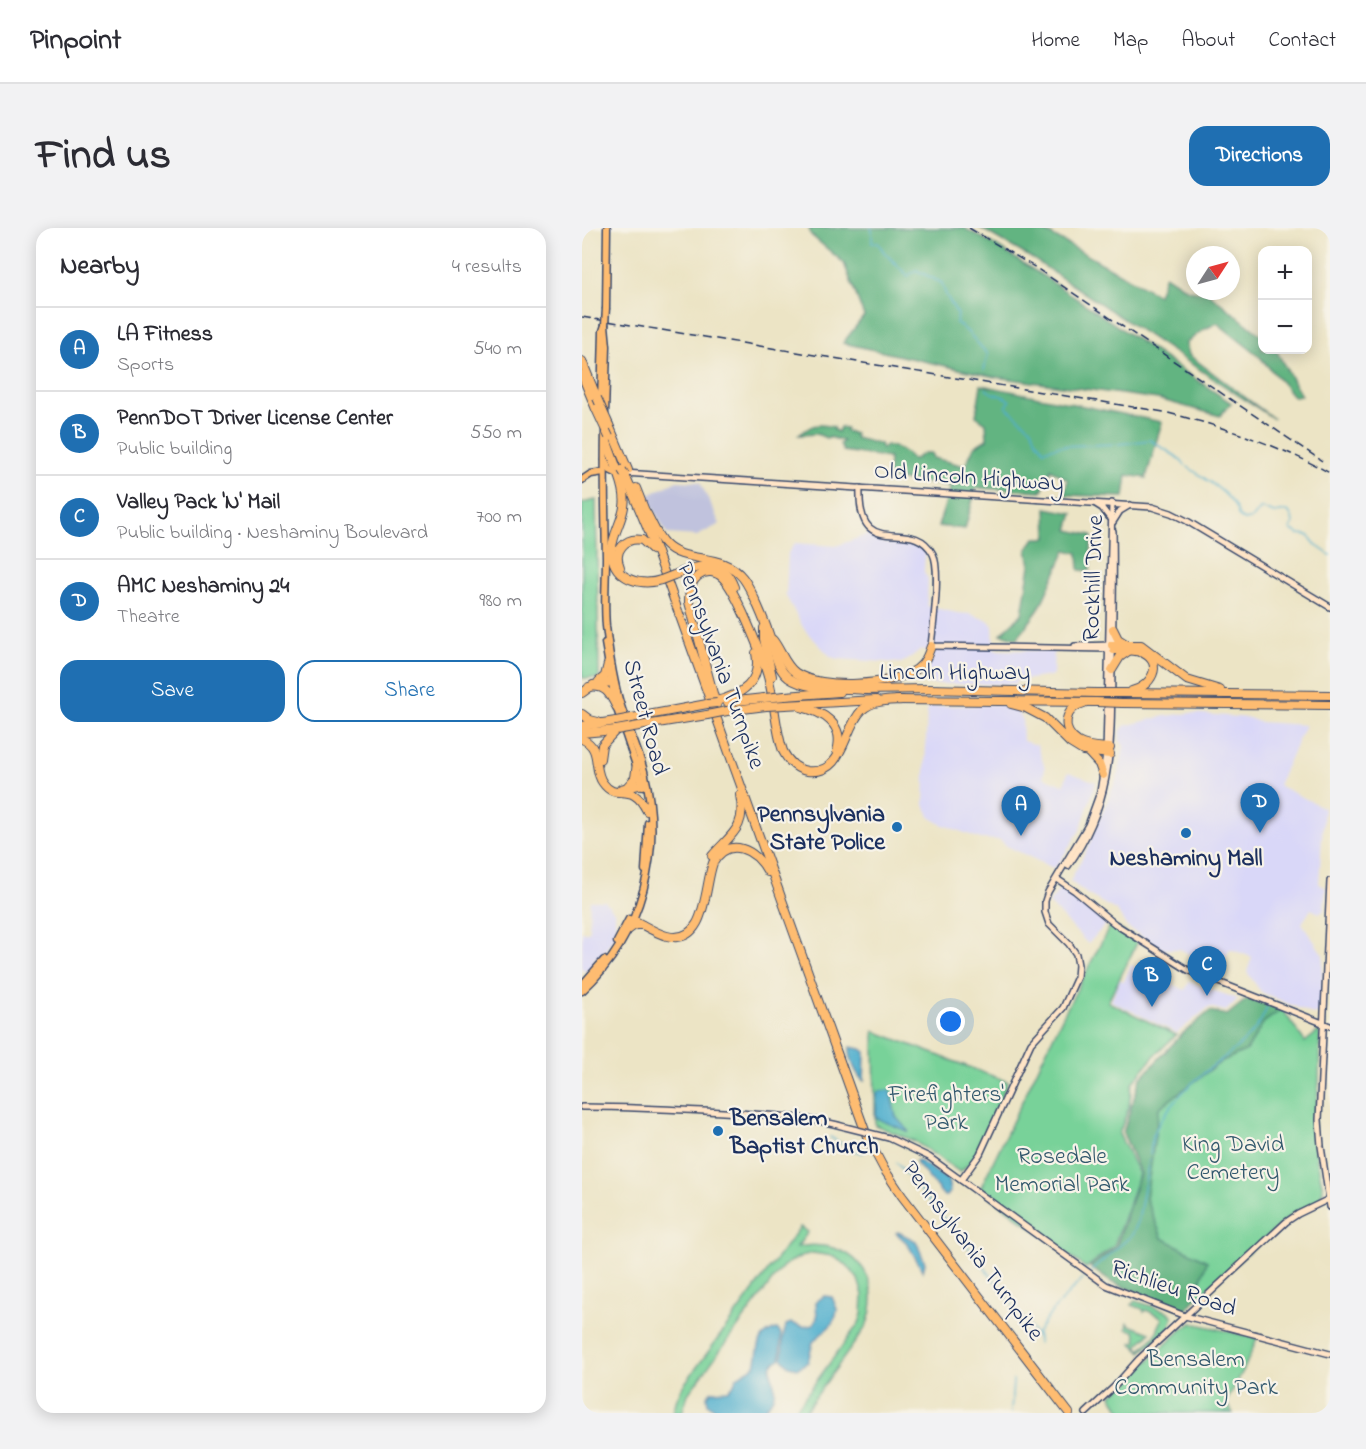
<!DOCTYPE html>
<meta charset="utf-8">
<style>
:root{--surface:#fff;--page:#f2f2f3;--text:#2b2b33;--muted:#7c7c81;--line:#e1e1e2;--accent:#1f6fb2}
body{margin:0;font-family:"Indie Flower",sans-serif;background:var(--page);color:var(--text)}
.controls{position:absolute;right:18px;top:18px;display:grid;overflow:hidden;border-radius:12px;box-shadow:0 3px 15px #0003}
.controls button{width:54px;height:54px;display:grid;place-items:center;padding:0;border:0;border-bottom:2px solid var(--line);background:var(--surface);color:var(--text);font:30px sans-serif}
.compass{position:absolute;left:604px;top:18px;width:54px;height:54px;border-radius:50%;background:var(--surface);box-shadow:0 3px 15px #0003;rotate:54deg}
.you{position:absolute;left:369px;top:794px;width:21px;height:21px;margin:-15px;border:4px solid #fff;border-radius:50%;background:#1a73e8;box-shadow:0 0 0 9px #1a73e833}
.badge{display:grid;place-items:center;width:39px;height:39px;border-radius:50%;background:var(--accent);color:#fff;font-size:20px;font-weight:700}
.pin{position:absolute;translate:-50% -50px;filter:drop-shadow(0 2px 3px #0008)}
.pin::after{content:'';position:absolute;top:32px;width:21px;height:18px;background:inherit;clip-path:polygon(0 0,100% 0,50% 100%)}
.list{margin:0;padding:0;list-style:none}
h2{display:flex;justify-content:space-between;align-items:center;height:78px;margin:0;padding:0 24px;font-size:26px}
h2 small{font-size:20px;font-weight:400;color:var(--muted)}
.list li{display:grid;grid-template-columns:39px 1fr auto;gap:18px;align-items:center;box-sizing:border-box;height:84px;padding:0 24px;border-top:2px solid var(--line)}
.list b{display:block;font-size:22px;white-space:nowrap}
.list p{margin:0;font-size:20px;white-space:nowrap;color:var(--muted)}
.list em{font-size:20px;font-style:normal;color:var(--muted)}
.actions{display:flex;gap:12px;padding:18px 24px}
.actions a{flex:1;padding:14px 0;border:2px solid var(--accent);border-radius:18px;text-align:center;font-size:21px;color:var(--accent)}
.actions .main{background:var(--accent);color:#fff}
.map{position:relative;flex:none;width:748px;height:1185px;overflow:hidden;border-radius:18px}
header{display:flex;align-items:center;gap:36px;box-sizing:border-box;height:84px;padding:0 30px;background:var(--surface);border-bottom:2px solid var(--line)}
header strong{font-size:28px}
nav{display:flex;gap:33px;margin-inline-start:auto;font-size:21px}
.intro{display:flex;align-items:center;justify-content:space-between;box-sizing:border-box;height:144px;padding:0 36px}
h1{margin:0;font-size:42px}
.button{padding:15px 27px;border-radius:18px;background:var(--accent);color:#fff;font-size:21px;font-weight:700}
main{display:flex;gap:36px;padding:0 36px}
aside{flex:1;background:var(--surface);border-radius:18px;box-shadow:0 3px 15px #0003}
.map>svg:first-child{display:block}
</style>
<header>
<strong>Pinpoint</strong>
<nav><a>Home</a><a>Map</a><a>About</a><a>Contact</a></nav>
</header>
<div class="intro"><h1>Find us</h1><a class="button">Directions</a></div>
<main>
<aside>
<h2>Nearby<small>4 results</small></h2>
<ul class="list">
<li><span class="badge">A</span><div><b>LA Fitness</b><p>Sports</p></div><em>540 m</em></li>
<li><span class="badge">B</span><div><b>PennDOT Driver License Center</b><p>Public building</p></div><em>550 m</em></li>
<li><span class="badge">C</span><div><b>Valley Pack 'N' Mail</b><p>Public building · Neshaminy Boulevard</p></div><em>700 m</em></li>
<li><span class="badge">D</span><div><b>AMC Neshaminy 24</b><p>Theatre</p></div><em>980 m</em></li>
</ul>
<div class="actions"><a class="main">Save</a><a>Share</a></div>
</aside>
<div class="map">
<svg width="748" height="1185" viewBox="0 0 748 1185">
<rect width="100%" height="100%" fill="#f7f3e8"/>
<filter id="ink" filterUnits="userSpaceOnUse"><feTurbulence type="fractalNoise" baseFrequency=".0167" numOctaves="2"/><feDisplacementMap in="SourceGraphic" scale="12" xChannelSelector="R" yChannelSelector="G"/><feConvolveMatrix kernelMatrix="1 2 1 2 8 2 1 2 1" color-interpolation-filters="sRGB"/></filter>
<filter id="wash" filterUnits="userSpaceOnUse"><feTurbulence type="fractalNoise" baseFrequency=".008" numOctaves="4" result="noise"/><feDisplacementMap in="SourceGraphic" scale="24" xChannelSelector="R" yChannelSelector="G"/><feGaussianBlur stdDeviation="1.35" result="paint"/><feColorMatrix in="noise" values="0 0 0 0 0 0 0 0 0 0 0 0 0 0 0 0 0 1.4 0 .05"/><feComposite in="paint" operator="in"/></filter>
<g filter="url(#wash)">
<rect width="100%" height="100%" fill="#ece4c5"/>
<!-- built -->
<g fill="#d9d7f8">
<polygon points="287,306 295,309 301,315 337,318 340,320 343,324 342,344 346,351 345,378 375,385 388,386 407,393 411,398 412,422 472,423 471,446 468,448 434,453 433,456 346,456 344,438 347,434 350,433 352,422 338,422 325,432 319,435 256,431 249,429 222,401 204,368 206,325 213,315 254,318"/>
<polygon points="423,476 430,478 440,490 441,513 455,517 463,540 461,549 482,557 486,544 514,554 498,602 475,638 471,640 425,618 418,612 399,611 359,596 349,590 342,577 345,479"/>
<polygon points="609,485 667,490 677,494 723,497 696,557 742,580 737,656 744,660 742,682 737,685 729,681 720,695 741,727 739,781 733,787 679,764 665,744 670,729 648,721 639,737 632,744 624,745 616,742 611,736 607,726 598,721 580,721 545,699 535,683 505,666 488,653 506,619 537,545 542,518 538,512 538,505 542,498 583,488"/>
<polygon points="480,658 524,696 506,716 467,675"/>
<polygon points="8,673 23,673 33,685 33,706 19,729 12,730 12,737 7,742 0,742 0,704 7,704"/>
<polygon points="549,737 603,762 607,754 656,771 644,783 627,779 595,805 529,773 538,752 542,753"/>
</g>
<!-- industrial -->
<polygon fill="#c0c2dd" points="95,253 118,254 138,296 115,308 85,306 65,268"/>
<!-- green -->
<g fill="#78d299" stroke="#4a807c" stroke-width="1.5">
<polygon points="14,272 17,450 0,450 0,275"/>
<polygon points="529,696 556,713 526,774 594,807 572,828 550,855 547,879 537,906 557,946 532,1018 504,1040 398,961 481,788"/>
<polygon points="700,781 723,814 738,802 737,854 731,910 741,962 737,973 712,985 612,1072 625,1033 580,1010 564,971 564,935 577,880 640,833 665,822 681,795"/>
<polygon points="292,803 426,854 391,932 378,944 332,913 293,897"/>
<path d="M218,999L226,1004L215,1019C268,1009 305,1047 284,1099L222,1185H211L277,1095L280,1086L281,1067L276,1051L265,1037L250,1028L231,1025L219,1028L201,1038L106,1166L100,1185H91L95,1170L101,1158Z"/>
<polygon points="553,1073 587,1084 591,1089 587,1101 559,1124 550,1115 555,1113 553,1103 545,1101 546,1094 547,1097 568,1105 555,1118 559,1122 573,1108 580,1091 578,1088 564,1082 562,1084 561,1081 550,1077"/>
<polygon points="610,1095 675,1110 663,1139 644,1175 651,1185 541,1185 529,1168 600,1101"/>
</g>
<!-- forest -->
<g fill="#62b481" stroke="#3e7270" stroke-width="1.5">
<polygon points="227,0 382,0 408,14 461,48 649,175 638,188 576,171 413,149 261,115 282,88 262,35 229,7"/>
<polygon points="398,0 457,0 576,67 583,47 606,62 626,65 680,108 680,122 694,122 719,168 712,169 678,129 635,95 621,102 604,115 607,127 692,191 451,31"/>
<path d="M399,157L580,194L564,250L545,247L542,269L482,267L486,252L469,241L460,263L394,260L383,301L356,298L369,258L306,250L307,230L261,223L258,216L261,213L247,209L244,210L235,206L217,207C231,196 234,195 252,199V202L256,204L258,199L264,200V203L273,206V210L298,216L300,221L304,217C315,219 324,223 331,232L342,225H349L351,230L383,238L392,219L405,211L404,195L394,188Z"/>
<polygon points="464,280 491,285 486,302 510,307 508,343 497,342 496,325 484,322 457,381 435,411 419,406 440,386 448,337 445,322 453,310 465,310"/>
<polygon points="665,771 700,781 681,795 665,822 640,833 577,880 564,971 580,1010 625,1033 612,1072 603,1083 529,1054 508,1039 534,1019 558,945 541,905 558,851 600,806 628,783 645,787"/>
</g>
<!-- water -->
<g fill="#4eaecd" stroke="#346e96" stroke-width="1.5">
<path d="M268,819L279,821L283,824L282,853C274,847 267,830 268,819Z"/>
<polygon points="308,862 314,889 327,904 294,890 295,865 298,863"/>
<polygon points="336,932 366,952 368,964 365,968 362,968 335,936 334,933"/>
<polygon points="316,1004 334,1013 343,1035 341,1043 325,1015 314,1005"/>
<polygon points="242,1068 250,1069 255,1081 254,1088 249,1097 231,1114 226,1134 216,1140 207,1138 200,1130 201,1110 204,1097 209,1095 221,1099 231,1097 235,1090 234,1074"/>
<path d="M195,1101L199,1106L198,1131C195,1133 191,1134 190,1137C183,1146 207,1164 177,1185H135L136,1184L126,1175L125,1168L130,1163L146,1162L151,1158L155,1149L173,1138C178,1118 174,1107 195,1101Z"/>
</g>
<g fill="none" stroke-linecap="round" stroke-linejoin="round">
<!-- stream -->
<g stroke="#4eaecd" stroke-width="1.5">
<path d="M289,0L290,2V14L296,15L302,24L326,48L334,42L360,55L364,67L376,87L374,95C384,99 397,118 406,126L402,142"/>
<path d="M404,161C411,168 421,166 428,173L424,179L450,201L453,210L462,222L477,218L537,216L568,212L595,229L603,237"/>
<path d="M606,239C624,252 652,266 657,289L662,292L671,290L679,280L692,285L706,283L710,289L711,295L708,301L716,306L726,307L735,318L748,327"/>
<polyline points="248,909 270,922 281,925"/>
<path d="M568,927C569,921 569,914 571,908C577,890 601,862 616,850C640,829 675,811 685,779"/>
<polyline points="315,935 396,1031 456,1110"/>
<polyline points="508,1044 550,1007 556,994 567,932"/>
<polyline points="456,1115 455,1105 471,1082 504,1047"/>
<polyline points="429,1185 431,1152"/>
</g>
</g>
</g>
<g filter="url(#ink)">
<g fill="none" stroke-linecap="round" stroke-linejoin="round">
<defs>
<g id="secondary">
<polyline points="42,245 570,279 589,285 605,293 748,379"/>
<path d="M278,260C275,337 330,285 351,326C359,342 351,398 349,418L526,421"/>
<polyline points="512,275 520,280 527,289"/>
<polyline points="531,294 538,283 548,277"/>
<polyline points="493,418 529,417"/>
<path d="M486,638C533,572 529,514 530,436C531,392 532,347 531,303"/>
<polyline points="475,651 493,663 533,696 606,742 748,798"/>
<polyline points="748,653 737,892 739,918 748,979"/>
<path d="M0,879C52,879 105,882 158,885C193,888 229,889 263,899"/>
<polyline points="307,910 347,929 524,1057 603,1088 748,1126"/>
<polyline points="379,952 398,926 449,815 481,780 495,749 496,737 494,726 487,716 467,696 463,684 463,673 466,664 506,597 518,564 524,526 530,275"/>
<polyline points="504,1185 532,1159 557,1131 704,994 716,986 747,971"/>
</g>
<g id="primary">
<polyline points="24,80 25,0"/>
<polyline points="23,97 25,118 23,186"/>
<polyline points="19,177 21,103 23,97"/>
<polyline points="23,232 28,242 34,245"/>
<polyline points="0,252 9,246 22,244"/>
<polyline points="23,415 34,478 61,558"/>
<polyline points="63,642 66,595"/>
<polyline points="35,714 47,691"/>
<polyline points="0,757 22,732"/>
<path d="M0,763C61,707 82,622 62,543C56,521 46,500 39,478C31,453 27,424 24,398C22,375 24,352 24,329C23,287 22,245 23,202"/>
</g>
<g id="highway">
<polyline points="0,133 15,170"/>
<polyline points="0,147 14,181"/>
<polyline points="27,197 46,242"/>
<polyline points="25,214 35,241"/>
<path d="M37,247C41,258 44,268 42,279C40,293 31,306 30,320C27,348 56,360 79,352"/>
<polyline points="43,247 72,316 286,911 302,941 320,968 487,1185"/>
<polyline points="54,260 65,288"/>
<path d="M64,284C70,294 74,307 83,316C103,337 140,323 161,350C170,362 183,394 188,409C193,424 194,440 207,450C225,463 263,460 284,462"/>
<path d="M38,339C31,323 43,309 60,312L71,322"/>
<path d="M92,347C116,338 140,327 152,359"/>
<polyline points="182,400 182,411 190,448"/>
<polyline points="531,401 536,411 544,416"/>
<path d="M191,412C199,422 203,438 214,445C239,462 311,458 335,441C343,435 346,427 349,418"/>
<polyline points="530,417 559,417 605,452 638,462"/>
<path d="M532,422C541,422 552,421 561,425C583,436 568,459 550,463"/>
<polyline points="530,442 538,429 548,422"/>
<polyline points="17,453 23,448 26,436"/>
<path d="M7,459C23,456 28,466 34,478"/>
<polyline points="282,462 347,461 514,465"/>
<polyline points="0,465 11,457 29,454"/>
<polyline points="540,465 748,467"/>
<polyline points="203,468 258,464"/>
<polyline points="315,472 514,474"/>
<path d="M134,473C159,467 180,455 174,425"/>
<polyline points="145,474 182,470"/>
<path d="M502,475C482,480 478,502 496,514C506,520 517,519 528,520"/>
<polyline points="540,475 748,477"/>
<polyline points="429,476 444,480 463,490 488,515 501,523 528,526"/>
<path d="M134,477L107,374C107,365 108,354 116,348C124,342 134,343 141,350C154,363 178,423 184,442C193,468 192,497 201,523C206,533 214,541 225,543C262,548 261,501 280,482C291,472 306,473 320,472"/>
<polyline points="203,477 294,472"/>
<path d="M219,479C242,484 263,497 255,523"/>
<polyline points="145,483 184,478"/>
<polyline points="0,486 8,492 16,494"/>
<polyline points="50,490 125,476"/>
<polyline points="0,498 34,493"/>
<polyline points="57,498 125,487"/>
<polyline points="0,505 34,502"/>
<path d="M0,511C21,520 10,541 21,555C35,575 49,551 65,583"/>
<polyline points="506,524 517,536 521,547"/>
<polyline points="18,531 20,517 34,502"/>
<polyline points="44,560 53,550 55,535"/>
<polyline points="39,561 61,556"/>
<path d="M130,628C149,606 165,600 158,567"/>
<path d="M51,692C62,697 73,705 85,708C125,718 122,659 131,635C147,607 174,622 186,644"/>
<polyline points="46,702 53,697 60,697"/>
</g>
</defs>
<!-- secondary casing -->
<use href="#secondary" stroke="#3a4a6d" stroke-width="8"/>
<!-- primary casing -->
<use href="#primary" stroke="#3a4a6d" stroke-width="9"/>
<!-- highway casing -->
<use href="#highway" stroke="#3a4a6d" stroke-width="10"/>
<!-- secondary -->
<use href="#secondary" stroke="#ffe4c6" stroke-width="5"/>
<!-- primary -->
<use href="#primary" stroke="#febc71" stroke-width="6"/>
<!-- highway -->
<use href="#highway" stroke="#febc71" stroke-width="8"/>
<!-- rail -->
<g stroke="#1b2f5e" stroke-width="1.5" stroke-dasharray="9 4.5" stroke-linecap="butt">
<polyline points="387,0 454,40 740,233"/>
<path d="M0,89L582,184C640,198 696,217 748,245"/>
</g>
<defs>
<polyline id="secondary-bridge" points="263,899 307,910"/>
<polyline id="primary-bridge" points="23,97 24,80"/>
<g id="highway-bridge">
<polyline points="15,170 27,197"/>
<polyline points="14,181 27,209"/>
<polyline points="40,242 43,247"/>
<polyline points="79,352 92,347"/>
<polyline points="514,465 540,465"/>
<polyline points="182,470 203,468"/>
<polyline points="514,474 540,475"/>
<polyline points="125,476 135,475"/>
<polyline points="184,478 203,477"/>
<polyline points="125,487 145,483"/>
<polyline points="34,493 50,490"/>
<polyline points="34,502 57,498"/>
</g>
</defs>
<!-- secondary-bridge casing -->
<use href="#secondary-bridge" stroke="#3a4a6d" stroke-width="8" stroke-linecap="butt"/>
<!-- primary-bridge casing -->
<use href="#primary-bridge" stroke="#3a4a6d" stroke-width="9" stroke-linecap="butt"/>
<!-- highway-bridge casing -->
<use href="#highway-bridge" stroke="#3a4a6d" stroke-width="10" stroke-linecap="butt"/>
<!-- secondary-bridge -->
<use href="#secondary-bridge" stroke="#ffe4c6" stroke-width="5"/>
<!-- primary-bridge -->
<use href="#primary-bridge" stroke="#febc71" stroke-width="6"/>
<!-- highway-bridge -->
<use href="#highway-bridge" stroke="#febc71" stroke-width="8"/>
</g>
</g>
<!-- markers -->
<g fill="#1f6fb2" stroke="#f7f3e8" stroke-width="2">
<circle cx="315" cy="599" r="6"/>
<circle cx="604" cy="605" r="6"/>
<circle cx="136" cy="903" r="6"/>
</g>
<g text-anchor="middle" stroke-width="4.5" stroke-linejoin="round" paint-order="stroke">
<!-- street labels -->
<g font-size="24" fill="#1b2f5e" stroke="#f7f3e8">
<text transform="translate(387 248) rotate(4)" y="8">Old Lincoln Highway</text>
<text transform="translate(510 350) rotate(-88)" y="8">Rockhill Drive</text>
<text transform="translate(140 437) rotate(70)" y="8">Pennsylvania Turnpike</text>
<text x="373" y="451">Lincoln Highway</text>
<text transform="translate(65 489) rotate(75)" y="8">Street Road</text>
<text transform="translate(392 1022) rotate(53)" y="8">Pennsylvania Turnpike</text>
<text transform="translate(592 1059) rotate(19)" y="8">Richlieu Road</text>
</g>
<!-- poi labels -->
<g font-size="24" font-weight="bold" fill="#1b2f5e" stroke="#f7f3e8" text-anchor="end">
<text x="303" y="593">Pennsylvania<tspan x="303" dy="28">State Police</tspan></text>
<text x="604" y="637" text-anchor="middle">Neshaminy Mall</text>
<text x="148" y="897" text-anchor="start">Bensalem<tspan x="148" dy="28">Baptist Church</tspan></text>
</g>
<!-- park labels -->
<g font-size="24" fill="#32586d" stroke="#f7f3e8">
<text x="364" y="873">Firefighters'<tspan x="364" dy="28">Park</tspan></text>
<text x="651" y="923">King David<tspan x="651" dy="28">Cemetery</tspan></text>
<text x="480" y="935">Rosedale<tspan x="480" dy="28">Memorial Park</tspan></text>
<text x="614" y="1138">Bensalem<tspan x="614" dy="28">Community Park</tspan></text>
</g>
</g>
</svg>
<div class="controls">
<button>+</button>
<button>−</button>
</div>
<svg class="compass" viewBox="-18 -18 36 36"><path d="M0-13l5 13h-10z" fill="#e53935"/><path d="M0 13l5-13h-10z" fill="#7c7c81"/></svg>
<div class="you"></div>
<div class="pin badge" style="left:439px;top:608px">A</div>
<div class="pin badge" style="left:570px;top:779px">B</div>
<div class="pin badge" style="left:625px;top:768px">C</div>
<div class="pin badge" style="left:678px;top:605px">D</div>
</div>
</main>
